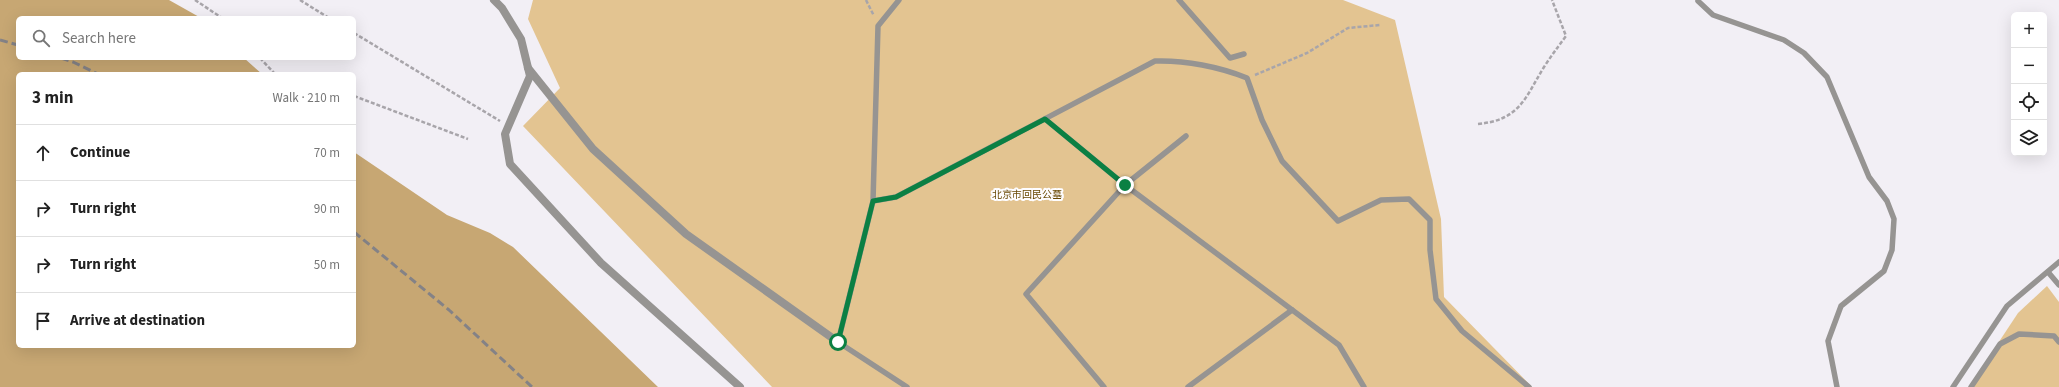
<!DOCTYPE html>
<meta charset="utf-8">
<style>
:root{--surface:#fff;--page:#f6f6f6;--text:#222;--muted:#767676;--line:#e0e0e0}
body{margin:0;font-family:"Source Sans 3","Noto Sans SC",sans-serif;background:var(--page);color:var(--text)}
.controls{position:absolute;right:12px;top:12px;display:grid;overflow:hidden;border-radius:6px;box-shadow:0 4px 16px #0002}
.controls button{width:36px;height:36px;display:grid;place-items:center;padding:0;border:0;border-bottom:1px solid var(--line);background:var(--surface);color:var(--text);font:20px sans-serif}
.stop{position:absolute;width:12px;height:12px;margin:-9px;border:3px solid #0b8043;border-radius:50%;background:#fff}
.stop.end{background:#0b8043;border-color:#fff;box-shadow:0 1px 4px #0008}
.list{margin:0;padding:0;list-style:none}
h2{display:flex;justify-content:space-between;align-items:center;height:52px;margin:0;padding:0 16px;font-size:17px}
h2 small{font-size:13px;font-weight:400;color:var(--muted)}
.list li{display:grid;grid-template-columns:26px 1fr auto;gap:12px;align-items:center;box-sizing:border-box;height:56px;padding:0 16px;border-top:1px solid var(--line)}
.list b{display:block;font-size:15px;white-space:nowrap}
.list em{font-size:13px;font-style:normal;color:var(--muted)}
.icon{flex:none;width:22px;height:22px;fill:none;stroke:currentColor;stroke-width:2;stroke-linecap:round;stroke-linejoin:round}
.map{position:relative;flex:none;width:2059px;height:387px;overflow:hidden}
.search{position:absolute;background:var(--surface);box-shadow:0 4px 16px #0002;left:16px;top:16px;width:340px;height:44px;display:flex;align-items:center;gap:10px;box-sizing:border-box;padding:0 14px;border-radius:6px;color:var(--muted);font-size:15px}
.panel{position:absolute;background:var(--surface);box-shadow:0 4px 16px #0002;left:16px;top:72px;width:340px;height:276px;border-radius:6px}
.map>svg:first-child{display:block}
</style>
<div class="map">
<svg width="2059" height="387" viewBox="0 0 2059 387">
<rect width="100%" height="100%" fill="#f2eff5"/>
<!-- green -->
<g fill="#e3c491">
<polygon points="533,0 1343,0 1395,20 1441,219 1444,297 1532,387 772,387 523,126 560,88 528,19"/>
<polygon points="2047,286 2059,302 2059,387 1969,387 2018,313"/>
</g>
<!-- forest -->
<polygon fill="#c7a773" points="0,0 169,0 201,18 18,18 18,58 244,58 262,74 18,74 18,346 354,346 354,152 447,215 490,233 513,247 658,387 0,387"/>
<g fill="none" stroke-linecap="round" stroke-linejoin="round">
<!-- path -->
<g stroke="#a8a5aa" stroke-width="2.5" stroke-dasharray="4 2" stroke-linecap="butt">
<polyline points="195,0 222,18"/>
<polyline points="300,0 329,18"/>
<polyline points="866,0 874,16"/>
<polyline points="354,33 500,121"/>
<polyline points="260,58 275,74"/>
<polyline points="1255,75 1307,53 1348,28 1380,25"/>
<polyline points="354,96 468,139"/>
<path d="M1478,124C1520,120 1525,98 1544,67C1551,56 1558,47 1566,36L1552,0"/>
</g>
<!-- service -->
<g stroke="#969492" stroke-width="5.5">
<path d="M899,0L878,26L873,201L896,197L1155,61C1185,60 1220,67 1247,78L1262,120L1282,161L1338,221L1381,200L1409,199L1430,220V250L1436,299L1462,331L1529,387"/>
<polyline points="1179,0 1230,58 1244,54"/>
<polyline points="1698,1 1713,15 1784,40 1804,53 1827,77 1869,177 1887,201 1894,219 1892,250 1884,271 1841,306 1828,341 1837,387"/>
<polyline points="1045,119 1125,185 1339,345 1364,387"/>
<polyline points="873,201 838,342 907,387"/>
<polyline points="2048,272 2059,285"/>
<polyline points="1104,387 1026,294 1125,185 1186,136"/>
<polyline points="1188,387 1292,310"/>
<polyline points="1953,387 2007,306 2059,262"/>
<polyline points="1971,387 2000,344 2019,334 2054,336 2059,342"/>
</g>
<!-- minor -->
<polyline stroke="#969492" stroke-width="8" points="528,68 593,149 686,234 838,342"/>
<!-- tertiary -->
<polyline stroke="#969492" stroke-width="8" points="494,0 502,8 521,39 530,76 505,134 510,164 601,263 740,387"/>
<!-- rail -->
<g stroke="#848286" stroke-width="3" stroke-dasharray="8 4" stroke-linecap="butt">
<polyline points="0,40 18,45"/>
<polyline points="61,58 73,62 98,74"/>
<polyline points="354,232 449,310 532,387"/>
</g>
</g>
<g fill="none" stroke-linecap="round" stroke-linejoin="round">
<!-- route -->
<polyline stroke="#0b8043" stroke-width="5" points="838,342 873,201 896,197 1045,119 1125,185"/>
</g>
<g text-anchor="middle" stroke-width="4" stroke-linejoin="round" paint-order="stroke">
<!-- park labels -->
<g font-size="10" fill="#694904" stroke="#fefdff">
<text x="1027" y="198">北京市回民公墓</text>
</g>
</g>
</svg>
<div class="controls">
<button>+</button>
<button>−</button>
<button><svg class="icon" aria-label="locate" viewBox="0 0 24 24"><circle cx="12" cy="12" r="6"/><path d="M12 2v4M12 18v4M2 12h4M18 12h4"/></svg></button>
<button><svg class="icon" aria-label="layers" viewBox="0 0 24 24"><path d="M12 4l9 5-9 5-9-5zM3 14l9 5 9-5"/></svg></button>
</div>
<div class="stop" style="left:838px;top:342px"></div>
<div class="stop end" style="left:1125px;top:185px"></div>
<div class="search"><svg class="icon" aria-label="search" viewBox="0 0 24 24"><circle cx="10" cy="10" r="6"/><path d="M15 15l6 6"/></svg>Search here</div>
<section class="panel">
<h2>3 min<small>Walk · 210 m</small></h2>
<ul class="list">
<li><svg class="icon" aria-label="ahead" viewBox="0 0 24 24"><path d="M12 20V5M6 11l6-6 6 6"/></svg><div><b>Continue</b></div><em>70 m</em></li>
<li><svg class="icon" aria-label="right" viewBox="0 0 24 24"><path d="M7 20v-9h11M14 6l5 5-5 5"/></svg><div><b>Turn right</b></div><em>90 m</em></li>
<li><svg class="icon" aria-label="right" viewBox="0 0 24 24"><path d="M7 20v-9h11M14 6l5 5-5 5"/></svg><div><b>Turn right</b></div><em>50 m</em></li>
<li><svg class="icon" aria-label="arrive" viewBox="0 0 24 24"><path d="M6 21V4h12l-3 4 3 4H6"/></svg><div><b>Arrive at destination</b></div></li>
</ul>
</section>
</div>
